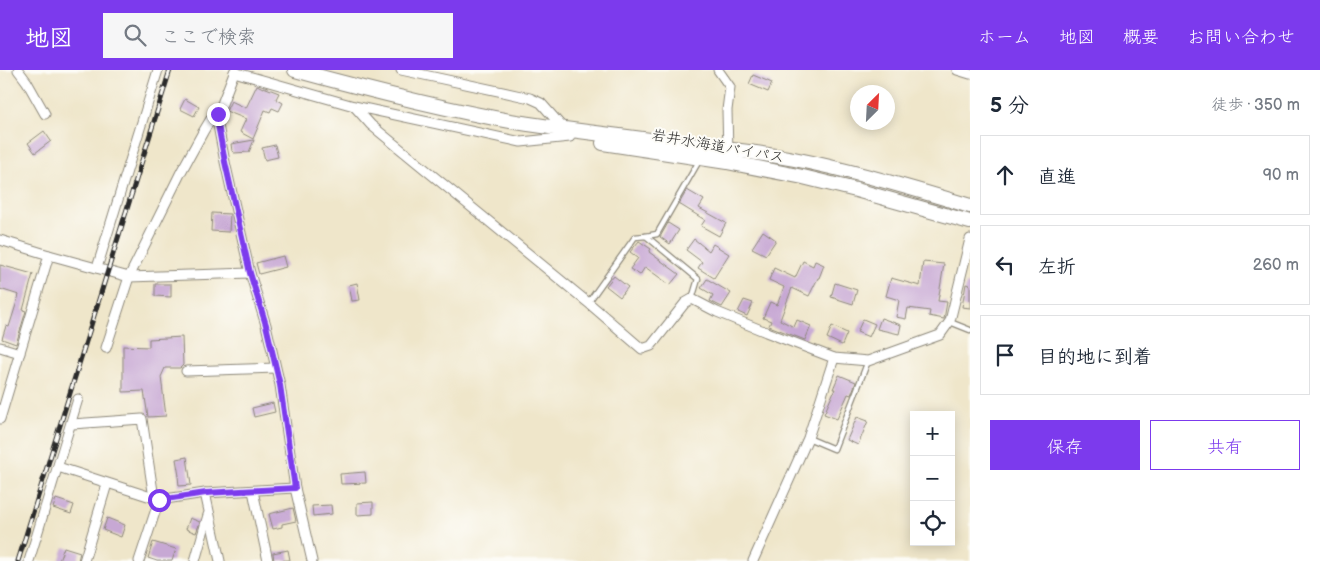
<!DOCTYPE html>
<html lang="ja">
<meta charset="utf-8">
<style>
:root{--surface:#fff;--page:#f6f6f7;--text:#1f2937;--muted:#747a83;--line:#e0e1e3;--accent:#7c3aed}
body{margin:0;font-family:"Balsamiq Sans","Klee One",sans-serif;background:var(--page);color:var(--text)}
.controls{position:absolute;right:15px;bottom:15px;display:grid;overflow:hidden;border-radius:0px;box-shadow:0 2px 12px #0003}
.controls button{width:45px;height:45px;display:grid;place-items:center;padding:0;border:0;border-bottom:1px solid var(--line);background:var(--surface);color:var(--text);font:25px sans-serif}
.compass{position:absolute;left:850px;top:15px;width:45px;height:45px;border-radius:50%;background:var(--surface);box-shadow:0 2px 12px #0003;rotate:24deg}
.stop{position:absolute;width:15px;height:15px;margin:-11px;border:4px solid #7c3aed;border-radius:50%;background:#fff}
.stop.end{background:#7c3aed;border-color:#fff;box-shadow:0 1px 5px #0008}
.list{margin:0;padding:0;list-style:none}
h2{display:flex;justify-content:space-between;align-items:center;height:65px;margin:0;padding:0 20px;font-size:21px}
h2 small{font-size:16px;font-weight:400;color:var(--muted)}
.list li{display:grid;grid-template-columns:32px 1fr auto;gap:15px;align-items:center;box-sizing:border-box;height:80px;margin:0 10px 10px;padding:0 10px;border:1px solid var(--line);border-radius:0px}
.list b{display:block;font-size:19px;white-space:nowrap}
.list em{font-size:16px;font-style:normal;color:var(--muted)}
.actions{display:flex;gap:10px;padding:15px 20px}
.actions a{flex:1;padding:11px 0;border:1px solid var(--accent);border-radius:0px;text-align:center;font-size:18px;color:var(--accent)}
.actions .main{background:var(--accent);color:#fff}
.icon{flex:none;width:28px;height:28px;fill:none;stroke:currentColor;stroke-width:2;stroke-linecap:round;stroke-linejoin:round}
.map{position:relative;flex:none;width:970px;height:491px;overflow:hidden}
header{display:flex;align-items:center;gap:30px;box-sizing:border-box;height:70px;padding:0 25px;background:var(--accent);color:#fff}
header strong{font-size:24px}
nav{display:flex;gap:28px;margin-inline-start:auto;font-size:18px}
.search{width:350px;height:45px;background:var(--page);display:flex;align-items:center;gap:12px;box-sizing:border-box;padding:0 18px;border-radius:0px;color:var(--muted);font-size:19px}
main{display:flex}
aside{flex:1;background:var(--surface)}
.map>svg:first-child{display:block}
</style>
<header>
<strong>地図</strong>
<div class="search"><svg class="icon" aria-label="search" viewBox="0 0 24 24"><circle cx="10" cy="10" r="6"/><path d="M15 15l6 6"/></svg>ここで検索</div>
<nav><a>ホーム</a><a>地図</a><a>概要</a><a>お問い合わせ</a></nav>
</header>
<main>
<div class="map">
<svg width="970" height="491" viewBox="0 0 970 491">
<rect width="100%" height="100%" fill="#fdfcf7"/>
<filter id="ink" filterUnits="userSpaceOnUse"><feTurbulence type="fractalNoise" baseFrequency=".02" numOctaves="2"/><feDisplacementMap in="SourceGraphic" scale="10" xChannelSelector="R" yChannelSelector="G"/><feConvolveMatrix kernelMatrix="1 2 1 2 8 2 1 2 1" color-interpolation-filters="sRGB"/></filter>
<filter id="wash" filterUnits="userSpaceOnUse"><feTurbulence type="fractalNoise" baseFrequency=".0096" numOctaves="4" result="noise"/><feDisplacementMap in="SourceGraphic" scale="20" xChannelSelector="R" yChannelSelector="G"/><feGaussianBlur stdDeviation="1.12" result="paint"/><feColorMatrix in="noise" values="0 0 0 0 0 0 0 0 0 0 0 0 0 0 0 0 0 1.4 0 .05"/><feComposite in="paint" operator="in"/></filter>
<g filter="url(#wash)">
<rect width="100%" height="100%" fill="#efe6ca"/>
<g id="blocks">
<!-- building -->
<g fill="#c7a8d4">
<polygon points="753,5 772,13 768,22 749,14"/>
<polygon points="257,15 263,18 263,17 266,18 279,23 276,29 283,33 279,41 272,38 270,42 265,40 253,69 240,62 246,49 226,41 231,31 246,38"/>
<polygon points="185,29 199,37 194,46 180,39"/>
<polygon points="44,61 51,71 35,83 28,73"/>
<polygon points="254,70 249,82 234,83 232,81 231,74"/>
<polygon points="275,75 278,87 265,90 262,78"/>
<polygon points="687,120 704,130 699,138 726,153 719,166 701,156 705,150 679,134"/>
<polygon points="212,143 230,144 229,162 211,161"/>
<polygon points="668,153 679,160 670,174 660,167"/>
<polygon points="763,161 776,170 766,185 752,178"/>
<polygon points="694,169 709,181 713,174 729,184 714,208 698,198 702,192 686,180"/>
<polygon points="639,171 651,179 649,182 679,204 670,215 645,197 640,205 630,199 638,188 630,182"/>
<polygon points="283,186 286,197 259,204 256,193"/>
<polygon points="803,191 813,196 815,191 824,195 819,208 818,208 809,226 792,218 780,250 794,257 797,250 811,256 805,270 769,256 771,251 763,248 770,232 777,235 784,217 769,210 774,198 795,208"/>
<polygon points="923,192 944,194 938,231 947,232 944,249 929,246 930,241 908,238 906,249 896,247 899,230 886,226 891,208 920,216"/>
<polygon points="0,195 33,204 23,240 26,241 16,274 2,269 6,256 9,257 19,225 0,219"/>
<polygon points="614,206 628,217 620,227 606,216"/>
<polygon points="707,209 731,223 722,237 710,231 713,225 701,218"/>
<polygon points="357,213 360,230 352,231 349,215"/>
<polygon points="835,213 857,220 853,234 831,227"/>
<polygon points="155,214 171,214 171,227 155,226"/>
<polygon points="966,214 970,215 970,238 962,237"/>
<polygon points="744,230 753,233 747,246 738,242"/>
<polygon points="881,248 901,255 899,264 877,259"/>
<polygon points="863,249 875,254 869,267 857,262"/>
<polygon points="832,256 847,263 842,275 827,268"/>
<polygon points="182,267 183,295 180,298 165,298 161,307 166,346 148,347 144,321 123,322 123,276 149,277 149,269"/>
<polygon points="839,305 856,312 851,325 848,324 837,349 824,344 835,319 833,319"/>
<polygon points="273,333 275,342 254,347 252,338"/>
<polygon points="857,347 868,351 858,375 847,370"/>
<polygon points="187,387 191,415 179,416 178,406 179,406 176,389"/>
<polygon points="365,402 366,413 341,414 340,404"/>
<polygon points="56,429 74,435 71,444 53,438"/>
<polygon points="373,432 373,444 357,445 357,433"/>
<polygon points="331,435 332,444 313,446 312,436"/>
<polygon points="293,438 296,451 282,454 282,457 273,459 269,444"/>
<polygon points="107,448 125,455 121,467 103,460"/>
<polygon points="190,448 200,452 196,463 186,459"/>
<polygon points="153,472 176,479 172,491 157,491 148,488"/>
<polygon points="64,477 80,482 78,491 59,491"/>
<polygon points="288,480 290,490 274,491 273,483"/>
</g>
</g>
</g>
<g filter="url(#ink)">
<use href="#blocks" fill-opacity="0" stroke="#8d887a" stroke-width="1"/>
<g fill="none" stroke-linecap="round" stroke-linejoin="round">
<defs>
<g id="service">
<polyline points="646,166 657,164 699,91"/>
<polyline points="588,233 635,167 646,166 698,209 692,229"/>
<polyline points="950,252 970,260"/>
<polyline points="808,368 834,379 868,291"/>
</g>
<g id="minor">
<polyline points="18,0 27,12 45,44"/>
<polyline points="235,0 218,44 217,50 225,92 250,203 266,255 280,315 295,418 312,491"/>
<polyline points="401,0 530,28 541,33 564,59"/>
<polyline points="718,0 730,17 727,40 728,84"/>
<polyline points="957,0 970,4"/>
<polyline points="234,2 354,36 521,72 570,67"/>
<polyline points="354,36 371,55 591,235 642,279 651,276 685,233 692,229 717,242 766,262 834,288 868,291 940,265 950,251 970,169"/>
<polyline points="0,170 49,185 129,207 250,203"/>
<polyline points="97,198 158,0"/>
<polyline points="0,277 20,283"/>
<polyline points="106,278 129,207 181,102 203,62 212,47 218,44"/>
<polyline points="186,301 275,298"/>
<polyline points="0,349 49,185"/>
<polyline points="72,354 142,349 154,428"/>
<polyline points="58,397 154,428 159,430 205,423 295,418"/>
<polyline points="253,421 268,491"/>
<polyline points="205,423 220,491"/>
<polyline points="29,491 78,329"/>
<polyline points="84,491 107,414"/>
<polyline points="139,491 159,430"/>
<polyline points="195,491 208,445"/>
<polyline points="753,491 808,368 834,288"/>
</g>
<g id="trunk">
<path d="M295,0C368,20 442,39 516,52C578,62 639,68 701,76C732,80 763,83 794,89C854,101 912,118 970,136"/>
<polyline points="603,73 727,92 803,107 856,120 970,152"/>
</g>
</defs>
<!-- service casing -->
<use href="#service" stroke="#8d887a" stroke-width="7"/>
<!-- minor casing -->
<use href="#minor" stroke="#8d887a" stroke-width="11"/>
<!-- trunk casing -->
<use href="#trunk" stroke="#8d887a" stroke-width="16"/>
<!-- service -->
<use href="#service" stroke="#fff" stroke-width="4.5"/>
<!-- minor -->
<use href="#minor" stroke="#fff" stroke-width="9"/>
<!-- trunk -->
<use href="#trunk" stroke="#fff" stroke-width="14"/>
<defs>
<polyline id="rail" points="18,491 170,0"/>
</defs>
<!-- rail casing -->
<use href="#rail" stroke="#2b2b2b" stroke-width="5"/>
<!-- rail -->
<use href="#rail" stroke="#fdfcf7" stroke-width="3" stroke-dasharray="9" stroke-linecap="butt"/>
</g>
</g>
<g fill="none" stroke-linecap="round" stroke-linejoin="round" filter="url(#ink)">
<!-- route -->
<polyline stroke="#7c3aed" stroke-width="6" points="159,430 206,423 295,418 280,315 266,255 250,203 225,92 217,50 218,44"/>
</g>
<g text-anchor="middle" stroke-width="4" stroke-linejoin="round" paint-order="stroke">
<!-- street labels -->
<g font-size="15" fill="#2b2b2b" stroke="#fdfcf7">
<text transform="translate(718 76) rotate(10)" y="5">岩井水海道バイパス</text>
</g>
</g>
</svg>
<div class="controls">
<button>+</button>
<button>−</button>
<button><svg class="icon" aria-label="locate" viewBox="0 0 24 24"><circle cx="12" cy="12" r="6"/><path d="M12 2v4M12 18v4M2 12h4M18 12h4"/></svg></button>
</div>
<svg class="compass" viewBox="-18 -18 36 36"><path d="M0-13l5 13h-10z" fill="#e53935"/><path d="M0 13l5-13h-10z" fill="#747a83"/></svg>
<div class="stop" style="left:159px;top:430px"></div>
<div class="stop end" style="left:218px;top:44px"></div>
</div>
<aside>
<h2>5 分<small>徒歩 · 350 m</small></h2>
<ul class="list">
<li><svg class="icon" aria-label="ahead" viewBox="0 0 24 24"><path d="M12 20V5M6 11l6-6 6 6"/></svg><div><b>直進</b></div><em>90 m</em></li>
<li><svg class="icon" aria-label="left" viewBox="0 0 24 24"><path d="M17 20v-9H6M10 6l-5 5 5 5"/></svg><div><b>左折</b></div><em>260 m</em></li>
<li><svg class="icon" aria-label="arrive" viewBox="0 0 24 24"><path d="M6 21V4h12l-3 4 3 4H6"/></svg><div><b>目的地に到着</b></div></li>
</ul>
<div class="actions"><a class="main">保存</a><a>共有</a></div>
</aside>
</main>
